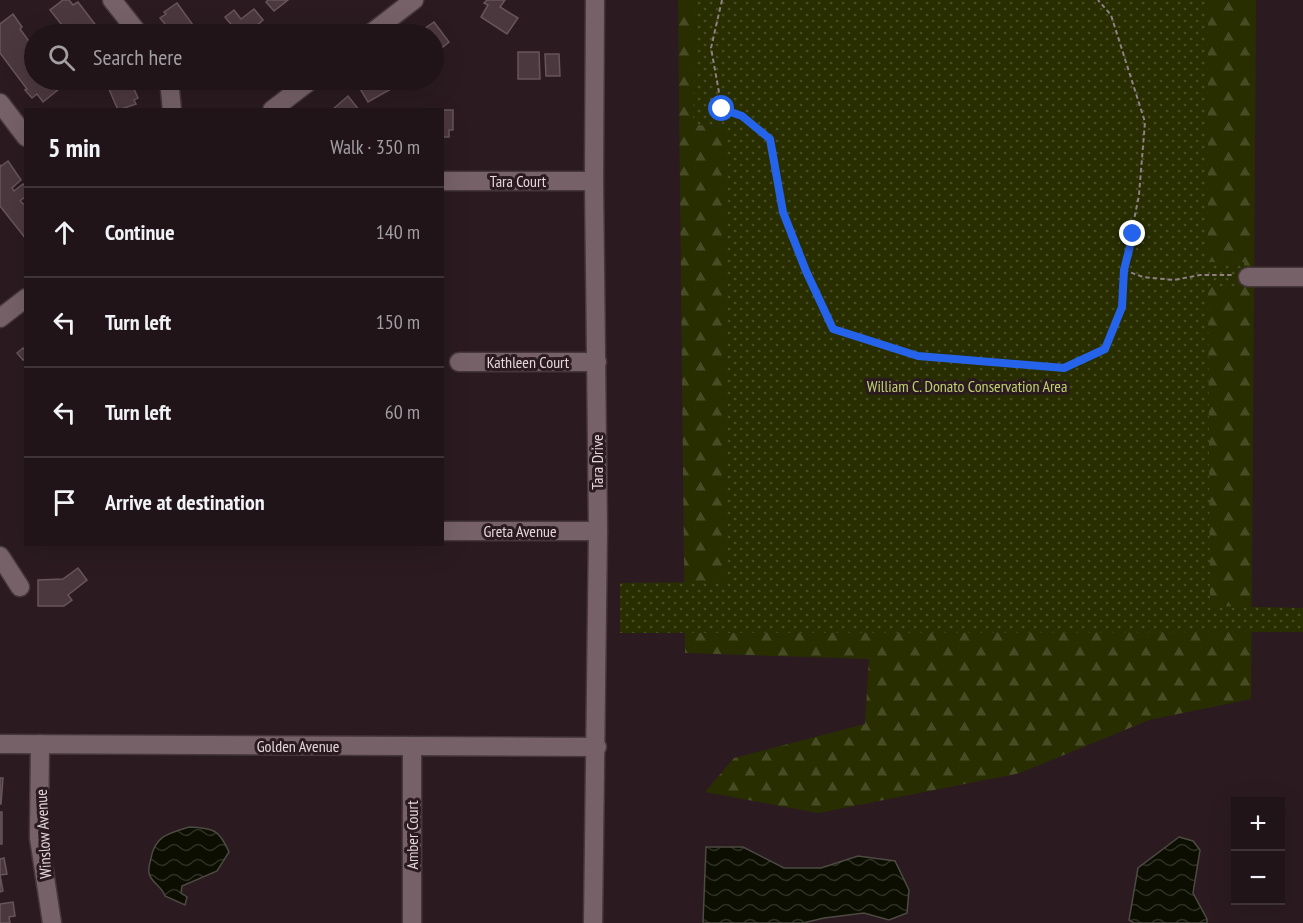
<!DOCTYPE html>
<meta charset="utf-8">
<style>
:root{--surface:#201419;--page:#281d22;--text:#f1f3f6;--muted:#a29ea2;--line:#3d3338}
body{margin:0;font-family:"PT Sans Narrow",sans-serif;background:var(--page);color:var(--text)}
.controls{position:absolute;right:18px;bottom:18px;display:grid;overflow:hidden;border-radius:0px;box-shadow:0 6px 24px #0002}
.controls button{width:54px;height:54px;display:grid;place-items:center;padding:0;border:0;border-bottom:2px solid var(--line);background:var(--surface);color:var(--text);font:30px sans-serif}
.stop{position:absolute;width:18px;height:18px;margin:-14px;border:4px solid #2563eb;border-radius:50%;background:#fff}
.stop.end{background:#2563eb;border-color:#fff;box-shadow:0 2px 6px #0008}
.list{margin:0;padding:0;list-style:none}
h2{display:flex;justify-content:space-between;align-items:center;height:78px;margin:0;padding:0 24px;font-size:26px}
h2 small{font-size:20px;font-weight:400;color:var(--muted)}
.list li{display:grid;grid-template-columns:39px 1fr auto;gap:18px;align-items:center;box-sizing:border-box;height:90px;padding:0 24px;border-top:2px solid var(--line)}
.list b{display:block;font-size:22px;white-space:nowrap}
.list em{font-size:20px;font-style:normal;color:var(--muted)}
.icon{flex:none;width:33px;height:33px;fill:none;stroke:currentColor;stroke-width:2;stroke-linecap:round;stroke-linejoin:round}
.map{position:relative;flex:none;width:1303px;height:923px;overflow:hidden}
.search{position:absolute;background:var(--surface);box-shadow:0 6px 24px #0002;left:24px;top:24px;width:420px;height:66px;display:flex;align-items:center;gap:15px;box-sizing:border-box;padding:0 21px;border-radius:33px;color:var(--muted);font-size:22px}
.panel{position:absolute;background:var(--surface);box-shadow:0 6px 24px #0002;left:24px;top:108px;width:420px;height:438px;border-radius:0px}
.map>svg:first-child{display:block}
</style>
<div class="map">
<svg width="1303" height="923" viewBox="0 0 1303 923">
<defs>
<pattern id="forest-firs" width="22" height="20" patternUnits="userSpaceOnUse" patternTransform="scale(1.5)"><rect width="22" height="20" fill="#282e00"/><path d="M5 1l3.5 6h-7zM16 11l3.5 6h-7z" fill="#474c25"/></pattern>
<pattern id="park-dots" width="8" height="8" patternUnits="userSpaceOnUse" patternTransform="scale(1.5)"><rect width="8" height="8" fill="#282e00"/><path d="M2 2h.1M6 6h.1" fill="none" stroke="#474c25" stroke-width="1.8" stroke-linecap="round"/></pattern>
<pattern id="water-waves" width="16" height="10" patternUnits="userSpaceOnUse" patternTransform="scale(1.5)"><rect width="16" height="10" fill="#0b0e00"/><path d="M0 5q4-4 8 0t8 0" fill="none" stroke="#2e3025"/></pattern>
</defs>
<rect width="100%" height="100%" fill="#2b1b21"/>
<!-- forest -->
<polygon fill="url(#forest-firs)" points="678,0 1256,0 1251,699 1149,720 1020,773 818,813 705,792 734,758 865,724 869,659 685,653"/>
<!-- park -->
<polygon fill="url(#park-dots)" points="696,0 1208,0 1208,262 1244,262 1244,287 1208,287 1210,606 1303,608 1303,632 620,633 620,583 725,582 725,126 693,125"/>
<!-- water -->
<g fill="url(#water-waves)" stroke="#4c4a41" stroke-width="1.5">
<path d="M189,827C213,828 219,829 229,852L217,871L182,886L181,893L187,897L185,905L165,896C162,886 151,883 149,873C148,869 150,862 151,858C155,836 169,833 189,827Z"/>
<polygon points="1179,837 1193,841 1200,850 1193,893 1207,919 1207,923 1134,923 1129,920 1138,868"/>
<polygon points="706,847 743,847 784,868 821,868 858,856 895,861 909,890 907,913 889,920 864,913 824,918 803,923 703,923"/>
</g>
<!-- building -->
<g fill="#4b383e" stroke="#68545b" stroke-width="1.5">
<polygon points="63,0 69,0 73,5 78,2 101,32 98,34 69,34 50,10"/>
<polygon points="268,0 288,0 274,11 266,2"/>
<polygon points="487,0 505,0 500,7 518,18 507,34 481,17 488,5 484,3"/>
<polygon points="177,3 193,25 181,34 180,33 173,34 160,18 166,14 164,12"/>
<polygon points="254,9 263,20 248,34 239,34 225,17 234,10 241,19"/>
<polygon points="13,14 22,27 20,29 34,48 34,80 62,80 65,84 43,102 37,94 32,98 25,90 27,89 0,53 0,24"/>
<polygon points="434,22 449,42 434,54 434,34 417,34"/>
<polygon points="518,52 539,52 540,79 518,79"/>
<polygon points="545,54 559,54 560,76 546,76"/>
<polygon points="105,80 130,80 138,98 134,100 136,104 118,110"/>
<polygon points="193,80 219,80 220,84 203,88 201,85 195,86"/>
<polygon points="360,80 407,80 368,102 356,82"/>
<polygon points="348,96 359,110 332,110"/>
<polygon points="442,110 453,110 453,130 449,130 449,137 442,137"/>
<polygon points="8,161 21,180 12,188 14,191 23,184 26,187 26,196 20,201 26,206 26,239 0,206 0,165 1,166"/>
<polygon points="23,348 26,351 26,358 23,360 17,353"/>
<polygon points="78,568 87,580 68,595 72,600 64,606 38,606 38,580 63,579"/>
<polygon points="0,778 3,778 1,804 0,804"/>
<rect x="0" y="812" width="2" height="32"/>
<polygon points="4,858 7,874 0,875 3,891 0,892 0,859"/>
<polygon points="13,902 15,916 9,917 10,923 0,923 0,904"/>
</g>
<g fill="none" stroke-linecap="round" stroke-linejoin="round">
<defs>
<g id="minor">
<polyline points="112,0 139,34"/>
<polyline points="370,34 414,0"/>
<polyline points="169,80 172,110"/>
<polyline points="0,103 26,137"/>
<polyline points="272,110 311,80"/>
<polyline points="442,181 594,181"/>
<polyline points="1248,277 1303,277"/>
<polyline points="0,318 26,298"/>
<polyline points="459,362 597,362"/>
<polyline points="442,531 598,531"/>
<polyline points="0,556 20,587"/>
<polyline points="0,744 597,747"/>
<polyline points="40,744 39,838 52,923"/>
<polyline points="412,746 412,923"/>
<polyline points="593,923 598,531 594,181 595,0"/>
</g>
</defs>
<!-- minor casing -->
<use href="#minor" stroke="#45373c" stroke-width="21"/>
<!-- path -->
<g stroke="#8e8085" stroke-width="2" stroke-dasharray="4.5 3" stroke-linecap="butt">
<polyline points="722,0 711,48 722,109 742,116 770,139 783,212 806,271 833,329 918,356 1064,368 1105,349 1122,307 1124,270 1139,195 1145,122 1111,15 1098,0"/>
<polyline points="1124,270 1143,277 1174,280 1200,275 1234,275"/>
</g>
<!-- minor -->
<use href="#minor" stroke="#766168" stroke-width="18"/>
</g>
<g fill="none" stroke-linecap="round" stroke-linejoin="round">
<!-- route -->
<polyline stroke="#2563eb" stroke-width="8" points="722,109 742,116 770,139 783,212 806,271 833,329 918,356 1064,368 1105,349 1122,307 1124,270 1133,234"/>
</g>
<g text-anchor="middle" stroke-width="6" stroke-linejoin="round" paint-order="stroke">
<!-- street labels -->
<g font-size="16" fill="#e3d7da" stroke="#2b1b21">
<text x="518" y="187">Tara Court</text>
<text x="528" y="368">Kathleen Court</text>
<text transform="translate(597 462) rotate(-90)" y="6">Tara Drive</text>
<text x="520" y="537">Greta Avenue</text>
<text x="298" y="752">Golden Avenue</text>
<text transform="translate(43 834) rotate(-93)" y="6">Winslow Avenue</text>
<text transform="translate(412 835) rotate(-90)" y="6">Amber Court</text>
</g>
<!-- park labels -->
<g font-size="16" fill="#c0d270" stroke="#2b1b21">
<text x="967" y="392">William C. Donato Conservation Area</text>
</g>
</g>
</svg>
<div class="controls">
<button>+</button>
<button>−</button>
</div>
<div class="stop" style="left:722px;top:109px"></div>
<div class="stop end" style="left:1133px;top:234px"></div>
<div class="search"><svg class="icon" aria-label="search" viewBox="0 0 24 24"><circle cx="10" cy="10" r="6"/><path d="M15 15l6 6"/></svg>Search here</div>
<section class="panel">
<h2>5 min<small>Walk · 350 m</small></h2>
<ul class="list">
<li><svg class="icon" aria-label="ahead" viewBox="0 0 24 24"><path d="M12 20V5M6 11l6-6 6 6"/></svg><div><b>Continue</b></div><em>140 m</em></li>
<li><svg class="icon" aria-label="left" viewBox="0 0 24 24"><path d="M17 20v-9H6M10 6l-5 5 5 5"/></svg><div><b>Turn left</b></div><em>150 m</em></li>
<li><svg class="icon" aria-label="left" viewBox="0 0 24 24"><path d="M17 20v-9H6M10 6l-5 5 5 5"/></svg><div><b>Turn left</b></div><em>60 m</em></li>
<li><svg class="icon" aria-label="arrive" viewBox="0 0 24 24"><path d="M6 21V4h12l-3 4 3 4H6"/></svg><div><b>Arrive at destination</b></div></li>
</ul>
</section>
</div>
